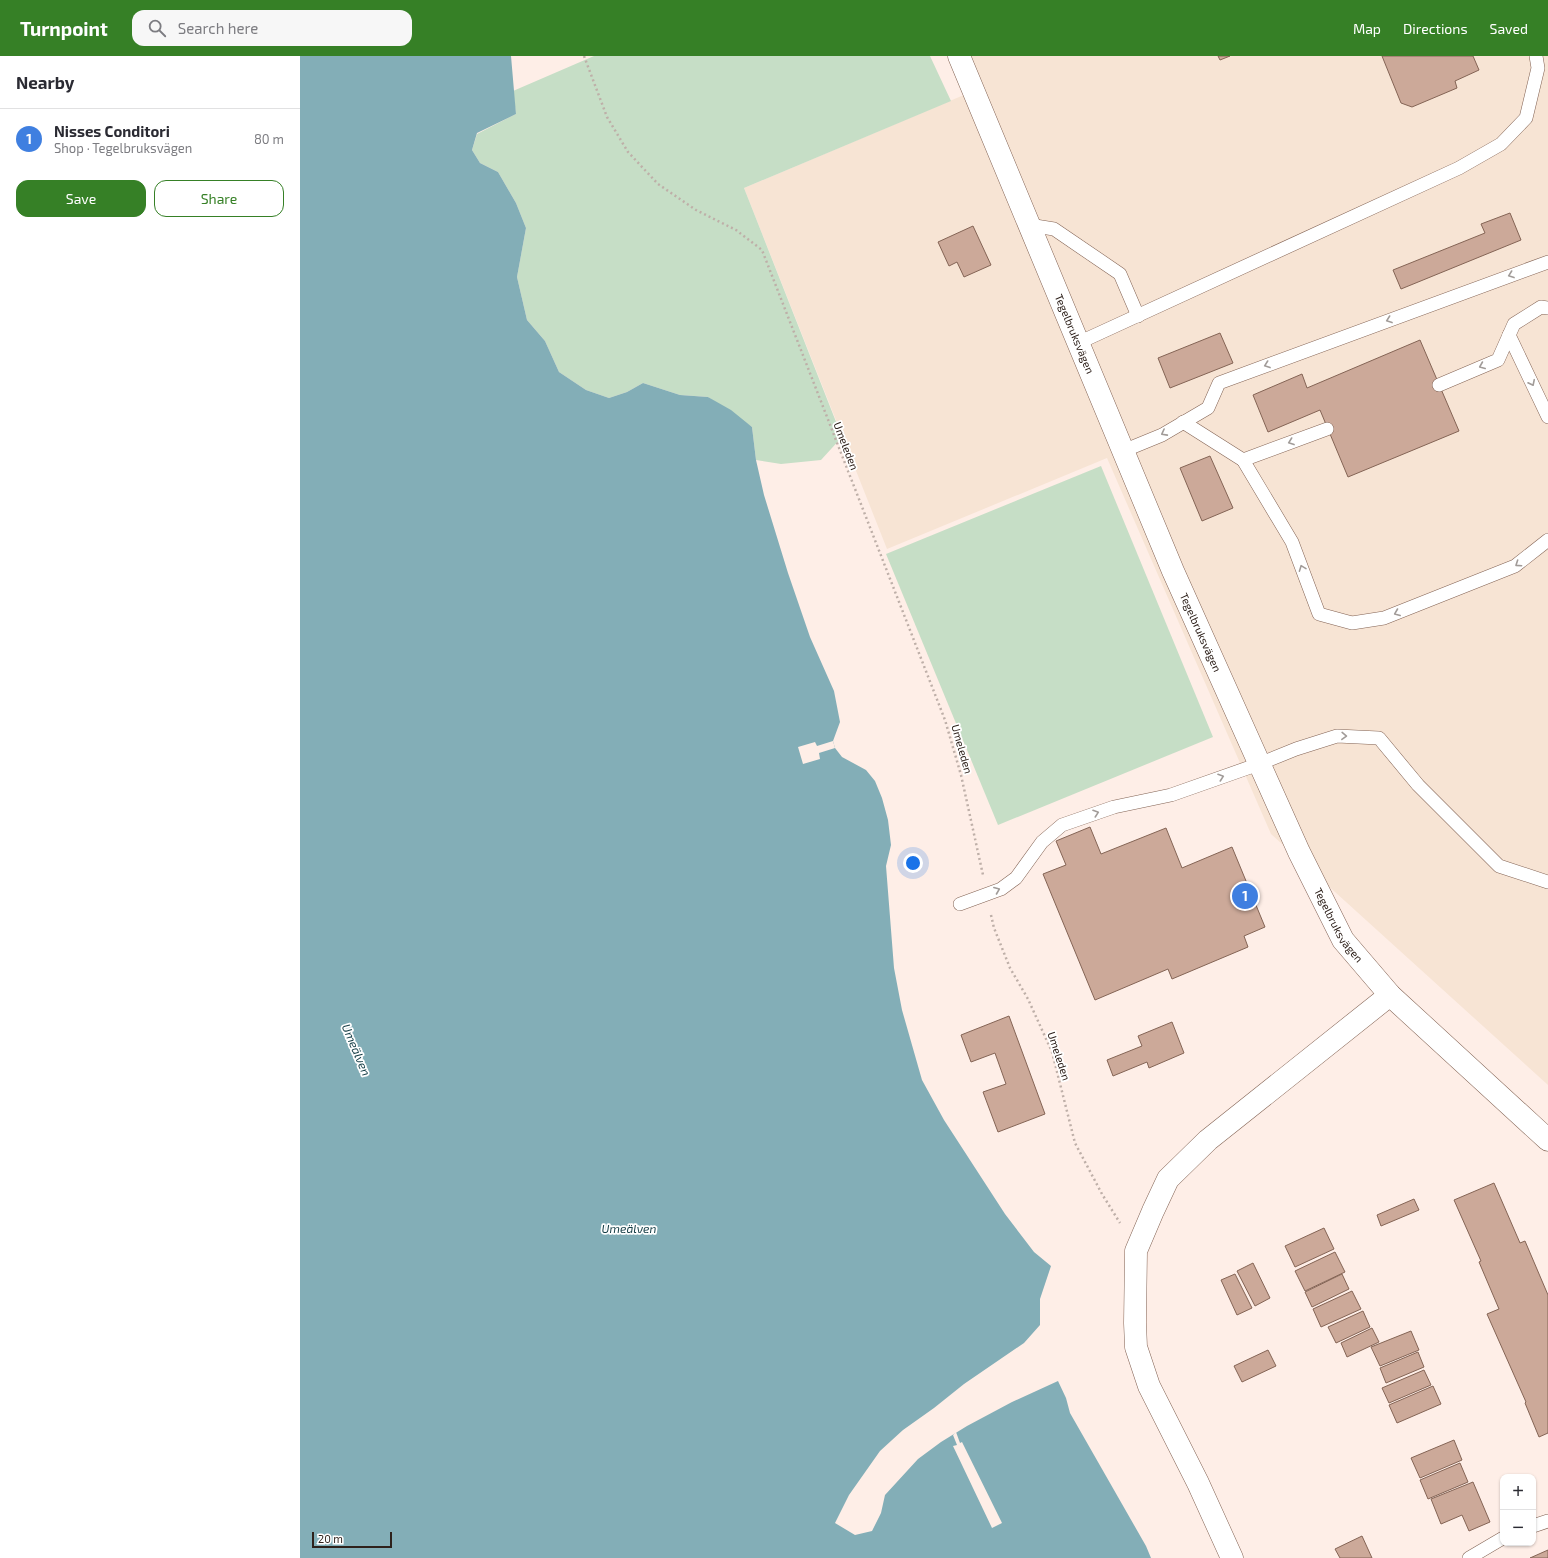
<!DOCTYPE html>
<meta charset="utf-8">
<style>
:root{--surface:#fff;--page:#f7f7f7;--text:#2b2b33;--muted:#7c7c81;--line:#e1e1e2;--accent:#368026}
body{margin:0;font-family:"Exo 2",sans-serif;background:var(--page);color:var(--text)}
.controls{position:absolute;right:12px;bottom:12px;display:grid;overflow:hidden;border-radius:8px;box-shadow:0 1px 3px #0004}
.controls button{width:36px;height:36px;display:grid;place-items:center;padding:0;border:0;border-bottom:1px solid var(--line);background:var(--surface);color:var(--text);font:20px sans-serif}
.scale{position:absolute;left:12px;bottom:10px;width:80px;box-sizing:border-box;padding-left:4px;border:2px solid #2e211b;border-top:0;font-size:11px;line-height:14px;white-space:nowrap;color:#2e211b;-webkit-text-stroke:3px #fff;paint-order:stroke}
.you{position:absolute;left:613px;top:807px;width:14px;height:14px;margin:-10px;border:3px solid #fff;border-radius:50%;background:#1a73e8;box-shadow:0 0 0 6px #1a73e833}
.badge{display:grid;place-items:center;width:26px;height:26px;border-radius:50%;background:var(--accent);color:#fff;font-size:13px;font-weight:700}
.pin{position:absolute;translate:-50% -50%;border:2px solid #fff;box-shadow:0 1px 4px #0006}
.list{margin:0;padding:0;list-style:none}
h2{display:flex;justify-content:space-between;align-items:center;height:52px;margin:0;padding:0 16px;font-size:17px}
h2 small{font-size:13px;font-weight:400;color:var(--muted)}
.list li{display:grid;grid-template-columns:26px 1fr auto;gap:12px;align-items:center;box-sizing:border-box;height:60px;padding:0 16px;border-top:1px solid var(--line)}
.list b{display:block;font-size:15px;white-space:nowrap}
.list p{margin:0;font-size:13px;white-space:nowrap;color:var(--muted)}
.list em{font-size:13px;font-style:normal;color:var(--muted)}
.actions{display:flex;gap:8px;padding:12px 16px}
.actions a{flex:1;padding:9px 0;border:1px solid var(--accent);border-radius:12px;text-align:center;font-size:14px;color:var(--accent)}
.actions .main{background:var(--accent);color:#fff}
.icon{flex:none;width:22px;height:22px;fill:none;stroke:currentColor;stroke-width:2;stroke-linecap:round;stroke-linejoin:round}
.map{position:relative;flex:none;width:1248px;height:1502px;overflow:hidden}
header{display:flex;align-items:center;gap:24px;box-sizing:border-box;height:56px;padding:0 20px;background:var(--accent);color:#fff}
header strong{font-size:19px}
nav{display:flex;gap:22px;margin-inline-start:auto;font-size:14px}
.search{width:280px;height:36px;background:var(--page);display:flex;align-items:center;gap:10px;box-sizing:border-box;padding:0 14px;border-radius:12px;color:var(--muted);font-size:15px}
main{display:flex}
aside{flex:1;background:var(--surface)}
.map>svg:first-child{display:block}
</style>
<header>
<strong>Turnpoint</strong>
<div class="search"><svg class="icon" aria-label="search" viewBox="0 0 24 24"><circle cx="10" cy="10" r="6"/><path d="M15 15l6 6"/></svg>Search here</div>
<nav><a>Map</a><a>Directions</a><a>Saved</a></nav>
</header>
<main>
<aside>
<h2>Nearby<small></small></h2>
<ul class="list">
<li><span class="badge" style="background:#3f7fe0">1</span><div><b>Nisses Conditori</b><p>Shop · Tegelbruksvägen</p></div><em>80 m</em></li>
</ul>
<div class="actions"><a class="main">Save</a><a>Share</a></div>
</aside>
<div class="map">
<svg width="1248" height="1502" viewBox="0 0 1248 1502">
<rect width="100%" height="100%" fill="#feeee7"/>
<!-- industrial -->
<polygon fill="#f7e4d4" points="665,0 1248,0 1248,1029 971,778 807,402 587,493 444,132 678,33"/>
<!-- green -->
<g fill="#c6dec6">
<polygon points="294,0 630,0 651,45 444,132 542,381 521,404 481,408 456,404 452,371 408,341 380,339 343,327 327,336 309,342 286,334 259,316 245,285 227,264 217,221 226,172 216,147 198,116 180,107 172,94 177,78 216,58 213,35"/>
<polygon points="801,410 913,681 698,769 586,498"/>
</g>
<!-- water -->
<polygon fill="#83aeb7" points="0,0 211,0 216,58 177,77 172,94 180,107 198,116 216,147 226,172 217,221 227,264 245,285 259,316 286,334 309,342 327,336 343,327 380,339 408,341 431,354 452,371 456,404 464,439 488,517 510,581 534,635 540,666 533,685 535,692 542,701 566,714 575,725 582,742 588,764 591,789 586,810 594,912 602,954 622,1024 644,1064 705,1158 734,1196 751,1210 740,1243 740,1269 724,1287 664,1328 634,1352 603,1374 580,1395 549,1439 535,1467 555,1479 572,1475 581,1457 585,1439 618,1403 641,1386 667,1370 712,1346 758,1325 766,1342 770,1357 846,1490 851,1502 0,1502"/>
<!-- pier -->
<g fill="#feeee7">
<polygon points="533,685 535,692 519,697 520,703 503,708 498,691 515,686 517,690"/>
<polygon points="656,1376 660,1387 662,1386 702,1467 692,1472 653,1390 657,1389 653,1379"/>
</g>
<!-- building -->
<g fill="#cca999" stroke="#846455">
<polygon points="918,0 930,0 920,4"/>
<polygon points="1082,0 1173,0 1179,14 1155,25 1157,32 1112,51 1101,47"/>
<polygon points="1210,157 1221,184 1101,233 1093,214 1185,177 1181,168"/>
<polygon points="673,170 691,209 664,221 657,206 649,210 638,186"/>
<polygon points="920,277 933,307 870,332 858,302"/>
<polygon points="1120,284 1159,375 1048,421 1020,354 968,376 953,339 1002,318 1007,332"/>
<polygon points="910,400 933,452 902,465 880,412"/>
<polygon points="790,771 801,798 866,772 882,812 932,791 965,871 944,880 948,891 872,923 868,913 795,944 743,818 766,809 756,785"/>
<polygon points="709,960 745,1058 698,1076 683,1036 706,1028 695,997 671,1006 661,979"/>
<polygon points="872,966 884,997 849,1012 847,1006 813,1020 807,1004 842,990 838,980"/>
<polygon points="1194,1127 1220,1187 1225,1185 1248,1239 1248,1377 1239,1381 1225,1347 1226,1346 1187,1258 1199,1253 1179,1206 1181,1205 1154,1144"/>
<polygon points="1114,1143 1119,1154 1081,1170 1077,1159"/>
<polygon points="1024,1172 1034,1193 995,1211 985,1190"/>
<polygon points="1035,1196 1045,1216 1005,1235 995,1215"/>
<polygon points="953,1207 970,1242 955,1250 937,1215"/>
<polygon points="935,1218 952,1252 937,1259 921,1224"/>
<polygon points="1042,1218 1049,1233 1012,1251 1005,1236"/>
<polygon points="1052,1235 1061,1253 1021,1271 1013,1253"/>
<polygon points="1063,1255 1070,1271 1036,1287 1028,1271"/>
<polygon points="1072,1272 1079,1286 1047,1301 1041,1287"/>
<polygon points="1111,1275 1119,1294 1080,1310 1071,1291"/>
<polygon points="968,1294 976,1310 942,1326 934,1310"/>
<polygon points="1118,1296 1124,1311 1086,1327 1080,1312"/>
<polygon points="1124,1314 1131,1329 1089,1347 1082,1332"/>
<polygon points="1133,1330 1141,1348 1097,1367 1089,1349"/>
<polygon points="1154,1384 1162,1404 1120,1422 1111,1402"/>
<polygon points="1160,1407 1168,1426 1128,1443 1120,1424"/>
<polygon points="1173,1426 1190,1466 1169,1475 1162,1459 1141,1468 1131,1443"/>
<polygon points="1062,1480 1072,1502 1040,1502 1035,1493"/>
<polygon points="1248,1494 1248,1502 1230,1502"/>
</g>
<g fill="none" stroke-linecap="round" stroke-linejoin="round">
<defs>
<g id="lane">
<polyline points="729,169 754,173 820,218 838,260"/>
<polyline points="1209,279 1248,361"/>
<polyline points="778,287 1159,112 1201,88 1226,62 1238,12 1236,0"/>
<polyline points="1139,329 1198,304 1214,268 1241,251 1248,252"/>
<polyline points="883,366 943,404 1027,373"/>
<polyline points="823,395 862,379 908,352 919,327 1248,206"/>
<polyline points="943,404 992,486 1019,558 1052,567 1084,562 1215,510 1248,484"/>
<polyline points="660,848 701,833 716,822 742,786 762,769 814,751 871,739 959,708 996,693 1037,680 1079,682 1118,729 1199,810 1248,826"/>
<polyline points="1233,1470 1248,1465"/>
<polyline points="1169,1502 1203,1482"/>
</g>
<g id="street">
<path id="s1" d="M659,0L873,515L999,796L1043,884L1090,939L1248,1084"/>
<polyline points="932,1502 898,1427 849,1330 836,1291 835,1267 836,1195 853,1155 868,1123 908,1084 1090,939"/>
</g>
</defs>
<!-- lane casing -->
<use href="#lane" stroke="#836354" stroke-width="14"/>
<!-- street casing -->
<use href="#street" stroke="#836354" stroke-width="23"/>
<!-- path -->
<g stroke="#beafa8" stroke-width="2.5" stroke-dasharray="2 3" stroke-linecap="butt">
<polyline points="284,0 307,61 328,96 358,128 396,154 436,174 462,194 645,664 661,719 683,819"/>
<polyline points="691,859 694,872 710,912 728,943 752,996 775,1087 802,1138 820,1167"/>
</g>
<!-- lane -->
<use href="#lane" stroke="#fff" stroke-width="13"/>
<!-- street -->
<use href="#street" stroke="#fff" stroke-width="22"/>
</g>
<!-- one-way arrows -->
<defs><path id="oneway-chevron" d="M-2-3.5L2.5 0L-2 3.5" fill="none" stroke-width="1.6" stroke-linecap="round" stroke-linejoin="round"/></defs>
<g stroke="#a19b98">
<use href="#oneway-chevron" transform="translate(1211 219) rotate(160)"/>
<use href="#oneway-chevron" transform="translate(1089 264) rotate(160)"/>
<use href="#oneway-chevron" transform="translate(967 309) rotate(160)"/>
<use href="#oneway-chevron" transform="translate(1182 310) rotate(157)"/>
<use href="#oneway-chevron" transform="translate(1232 327) rotate(64)"/>
<use href="#oneway-chevron" transform="translate(864 377) rotate(152)"/>
<use href="#oneway-chevron" transform="translate(991 386) rotate(160)"/>
<use href="#oneway-chevron" transform="translate(1218 508) rotate(146)"/>
<use href="#oneway-chevron" transform="translate(1002 512) rotate(-111)"/>
<use href="#oneway-chevron" transform="translate(1097 557) rotate(158)"/>
<use href="#oneway-chevron" transform="translate(1044 680) rotate(2)"/>
<use href="#oneway-chevron" transform="translate(921 721) rotate(-19)"/>
<use href="#oneway-chevron" transform="translate(796 757) rotate(-19)"/>
<use href="#oneway-chevron" transform="translate(697 834) rotate(-22)"/>
</g>
<g text-anchor="middle" stroke-width="3.5" stroke-linejoin="round" paint-order="stroke">
<!-- street labels -->
<g font-size="11" fill="#2e211b" stroke="#fff">
<text dy="4" stroke="none"><textPath href="#s1" startOffset="301">Tegelbruksvägen</textPath></text>
<text transform="translate(546 390) rotate(69)" y="4">Umeleden</text>
<text dy="4" stroke="none"><textPath href="#s1" startOffset="625">Tegelbruksvägen</textPath></text>
<text transform="translate(662 693) rotate(74)" y="4">Umeleden</text>
<text dy="4" stroke="none"><textPath href="#s1" startOffset="949">Tegelbruksvägen</textPath></text>
<text transform="translate(759 1000) rotate(72)" y="4">Umeleden</text>
</g>
<!-- water labels -->
<g font-size="12" font-style="italic" fill="#143d45" stroke="#fff">
<text transform="translate(56 994) rotate(67)" y="4">Umeälven</text>
<text x="329" y="1177">Umeälven</text>
</g>
</g>
</svg>
<div class="controls">
<button>+</button>
<button>−</button>
</div>
<div class="scale">20 m</div>
<div class="you"></div>
<div class="pin badge" style="left:945px;top:840px;background:#3f7fe0">1</div>
</div>
</main>
